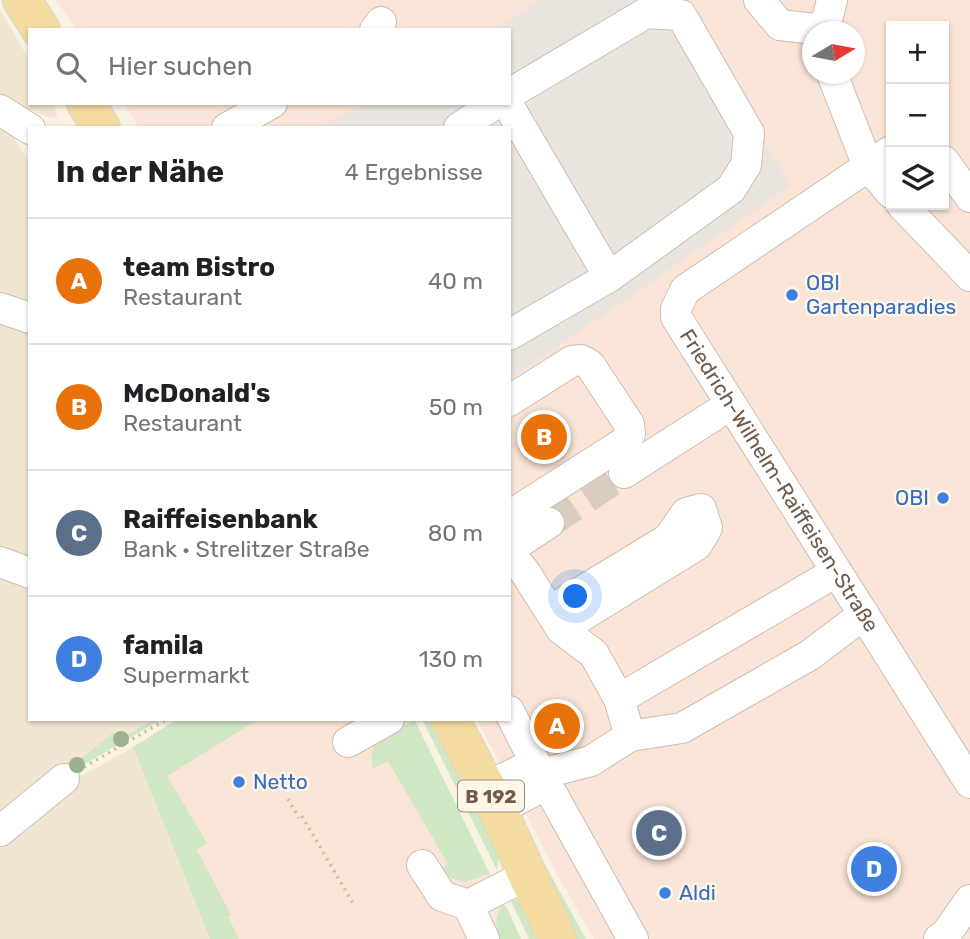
<!DOCTYPE html>
<html lang="de">
<meta charset="utf-8">
<style>
:root{--surface:#fff;--page:#f2f2f2;--text:#202124;--muted:#757577;--line:#e0e0e0;--accent:#db2777}
body{margin:0;font-family:Rubik,sans-serif;background:var(--page);color:var(--text)}
.controls{position:absolute;right:21px;top:21px;display:grid;overflow:hidden;border-radius:0px;box-shadow:0 2px 5px #0004}
.controls button{width:63px;height:63px;display:grid;place-items:center;padding:0;border:0;border-bottom:2px solid var(--line);background:var(--surface);color:var(--text);font:35px sans-serif}
.compass{position:absolute;left:802px;top:21px;width:63px;height:63px;border-radius:50%;background:var(--surface);box-shadow:0 2px 5px #0004;rotate:80deg}
.you{position:absolute;left:576px;top:597px;width:24px;height:24px;margin:-18px;border:5px solid #fff;border-radius:50%;background:#1a73e8;box-shadow:0 0 0 10px #1a73e833}
.badge{display:grid;place-items:center;width:46px;height:46px;border-radius:50%;background:var(--accent);color:#fff;font-size:23px;font-weight:700}
.pin{position:absolute;translate:-50% -50%;border:4px solid #fff;box-shadow:0 2px 7px #0006}
.list{margin:0;padding:0;list-style:none}
h2{display:flex;justify-content:space-between;align-items:center;height:91px;margin:0;padding:0 28px;font-size:30px}
h2 small{font-size:23px;font-weight:400;color:var(--muted)}
.list li{display:grid;grid-template-columns:46px 1fr auto;gap:21px;align-items:center;box-sizing:border-box;height:126px;padding:0 28px;border-top:2px solid var(--line)}
.list b{display:block;font-size:26px;white-space:nowrap}
.list p{margin:0;font-size:23px;white-space:nowrap;color:var(--muted)}
.list em{font-size:23px;font-style:normal;color:var(--muted)}
.icon{flex:none;width:38px;height:38px;fill:none;stroke:currentColor;stroke-width:2;stroke-linecap:round;stroke-linejoin:round}
.map{position:relative;flex:none;width:970px;height:939px;overflow:hidden}
.search{position:absolute;background:var(--surface);box-shadow:0 2px 5px #0004;left:28px;top:28px;width:483px;height:77px;display:flex;align-items:center;gap:18px;box-sizing:border-box;padding:0 24px;border-radius:0px;color:var(--muted);font-size:26px}
.panel{position:absolute;background:var(--surface);box-shadow:0 2px 5px #0004;left:28px;top:126px;width:483px;height:595px;border-radius:0px}
.map>svg:first-child{display:block}
</style>
<div class="map">
<svg width="970" height="939" viewBox="0 0 970 939">
<rect width="100%" height="100%" fill="#faf3e4"/>
<!-- residential -->
<polygon fill="#f1e6d3" points="0,9 30,62 30,103 53,103 57,112 56,118 49,117 13,103 6,125 30,164 30,719 154,719 71,768 82,776 133,747 210,939 0,939"/>
<!-- commercial -->
<g fill="#fae5d8" fill-rule="evenodd">
<path d="M56,0H970V939H594L558,876L477,719H509V128H139L124,103H509V30H77ZM891,26H944V205H891ZM813,32H855V74H813Z"/>
<polygon points="178,719 414,719 521,939 210,939 133,747"/>
</g>
<!-- industrial -->
<polygon fill="#eae5de" points="542,0 685,0 790,186 509,380 509,128 321,128 364,103 509,103 509,30 491,30"/>
<!-- green -->
<g fill="#cfe7c3">
<polygon points="154,719 162,719 76,769 70,768 113,733 127,735"/>
<polygon points="178,719 259,719 167,776 207,843 197,850 231,915 228,917 239,939 210,939 133,747"/>
<polygon points="422,719 438,719 500,841 497,870"/>
<path d="M413,721H415L490,874L464,882L443,876L439,870L448,864L388,761L373,769C365,739 392,733 413,721Z"/>
<polygon points="521,821 586,939 577,939 548,888"/>
<polygon points="519,898 545,939 529,939 511,901"/>
<path d="M502,906H506L521,939H499C495,927 495,916 502,906Z"/>
</g>
<g fill="none" stroke-linecap="round" stroke-linejoin="round">
<!-- minor-tunnel -->
<polyline stroke="#d8cdbe" stroke-width="30" stroke-dasharray="30 15" stroke-linecap="butt" points="549,523 624,473"/>
<defs>
<g id="minor">
<polyline points="759,0 780,25 824,30"/>
<polyline points="375,30 381,22"/>
<polyline points="824,32 832,0"/>
<polyline points="832,74 868,166 891,193"/>
<polyline points="509,94 646,13 681,15 749,133 746,165 731,189 609,277 509,335"/>
<polyline points="507,103 609,277"/>
<polyline points="0,110 30,129"/>
<polyline points="227,128 272,103"/>
<polyline points="459,128 496,103"/>
<path id="s1" d="M891,151L685,290L676,309V317L970,783"/>
<polyline points="944,161 970,197"/>
<polyline points="902,205 970,276"/>
<polyline points="0,308 30,318"/>
<polyline points="509,401 572,361 581,360 590,365 629,424 630,434 625,442 509,516"/>
<polyline points="624,473 730,405"/>
<polyline points="509,549 549,523"/>
<polyline points="509,552 525,572 561,629 594,654 619,699 630,736 682,728 810,655 864,614"/>
<polyline points="0,562 30,573"/>
<polyline points="551,610 668,539 686,513 701,509 707,528 697,545 561,629"/>
<polyline points="619,699 836,572"/>
<polyline points="509,711 541,774 633,939"/>
<polyline points="348,742 389,719"/>
<polyline points="541,774 591,761 630,736"/>
<polyline points="486,787 521,770 541,774 532,792 498,810"/>
<polyline points="0,831 64,779"/>
<polyline points="422,865 442,896 468,905"/>
<polyline points="484,939 468,905 527,875"/>
<polyline points="939,939 946,934 970,900"/>
</g>
<g id="major">
<polyline points="22,0 41,30"/>
<polyline points="86,103 101,128"/>
<polyline points="450,719 498,810 557,939"/>
</g>
</defs>
<!-- minor casing -->
<use href="#minor" stroke="#cdbeae" stroke-width="32"/>
<!-- major casing -->
<use href="#major" stroke="#dad4d0" stroke-width="40"/>
<!-- path -->
<g stroke="#d2b8a1" stroke-width="3.5" stroke-dasharray="2 5" stroke-linecap="butt">
<polyline points="84,767 167,719"/>
<polyline points="288,799 299,818"/>
<polyline points="302,816 354,905"/>
</g>
<!-- minor -->
<use href="#minor" stroke="#fff" stroke-width="30"/>
<!-- major -->
<use href="#major" stroke="#f4dca1" stroke-width="38"/>
</g>
<!-- trees -->
<g fill="#9eb18e">
<circle cx="121" cy="739" r="8"/>
<circle cx="77" cy="765" r="8"/>
</g>
<!-- markers -->
<g fill="#3f7fe0" stroke="#fef7e9" stroke-width="2.5">
<circle cx="792" cy="295" r="7"/>
<circle cx="943" cy="498" r="7"/>
<circle cx="239" cy="782" r="7"/>
<circle cx="665" cy="893" r="7"/>
</g>
<g text-anchor="middle" stroke-width="5" stroke-linejoin="round" paint-order="stroke">
<!-- shield labels -->
<rect fill="#fef7e9" stroke="#9b8a7a" stroke-width="2" x="458" y="780.5" width="66" height="31" rx="5"/>
<g font-size="19" font-weight="bold" fill="#705b4b">
<text x="491" y="803">B 192</text>
</g>
<!-- shop labels -->
<g font-size="21" fill="#366cbe" stroke="#fef7e9" text-anchor="start">
<text x="806" y="290">OBI<tspan x="806" dy="24">Gartenparadies</tspan></text>
<text x="929" y="505" text-anchor="end">OBI</text>
<text x="253" y="789">Netto</text>
<text x="679" y="900">Aldi</text>
</g>
<!-- street labels -->
<g font-size="21" fill="#705b4b" stroke="#fef7e9">
<text dy="7" stroke="none"><textPath href="#s1" startOffset="471">Friedrich-Wilhelm-Raiffeisen-Straße</textPath></text>
</g>
</g>
</svg>
<div class="controls">
<button>+</button>
<button>−</button>
<button><svg class="icon" aria-label="layers" viewBox="0 0 24 24"><path d="M12 4l9 5-9 5-9-5zM3 14l9 5 9-5"/></svg></button>
</div>
<svg class="compass" viewBox="-18 -18 36 36"><path d="M0-13l5 13h-10z" fill="#e53935"/><path d="M0 13l5-13h-10z" fill="#757577"/></svg>
<div class="you"></div>
<div class="pin badge" style="left:557px;top:726px;background:#e8710a">A</div>
<div class="pin badge" style="left:544px;top:437px;background:#e8710a">B</div>
<div class="pin badge" style="left:659px;top:833px;background:#5c6f8a">C</div>
<div class="pin badge" style="left:874px;top:869px;background:#3f7fe0">D</div>
<div class="search"><svg class="icon" aria-label="search" viewBox="0 0 24 24"><circle cx="10" cy="10" r="6"/><path d="M15 15l6 6"/></svg>Hier suchen</div>
<section class="panel">
<h2>In der Nähe<small>4 Ergebnisse</small></h2>
<ul class="list">
<li><span class="badge" style="background:#e8710a">A</span><div><b>team Bistro</b><p>Restaurant</p></div><em>40 m</em></li>
<li><span class="badge" style="background:#e8710a">B</span><div><b>McDonald's</b><p>Restaurant</p></div><em>50 m</em></li>
<li><span class="badge" style="background:#5c6f8a">C</span><div><b>Raiffeisenbank</b><p>Bank · Strelitzer Straße</p></div><em>80 m</em></li>
<li><span class="badge" style="background:#3f7fe0">D</span><div><b>famila</b><p>Supermarkt</p></div><em>130 m</em></li>
</ul>
</section>
</div>
